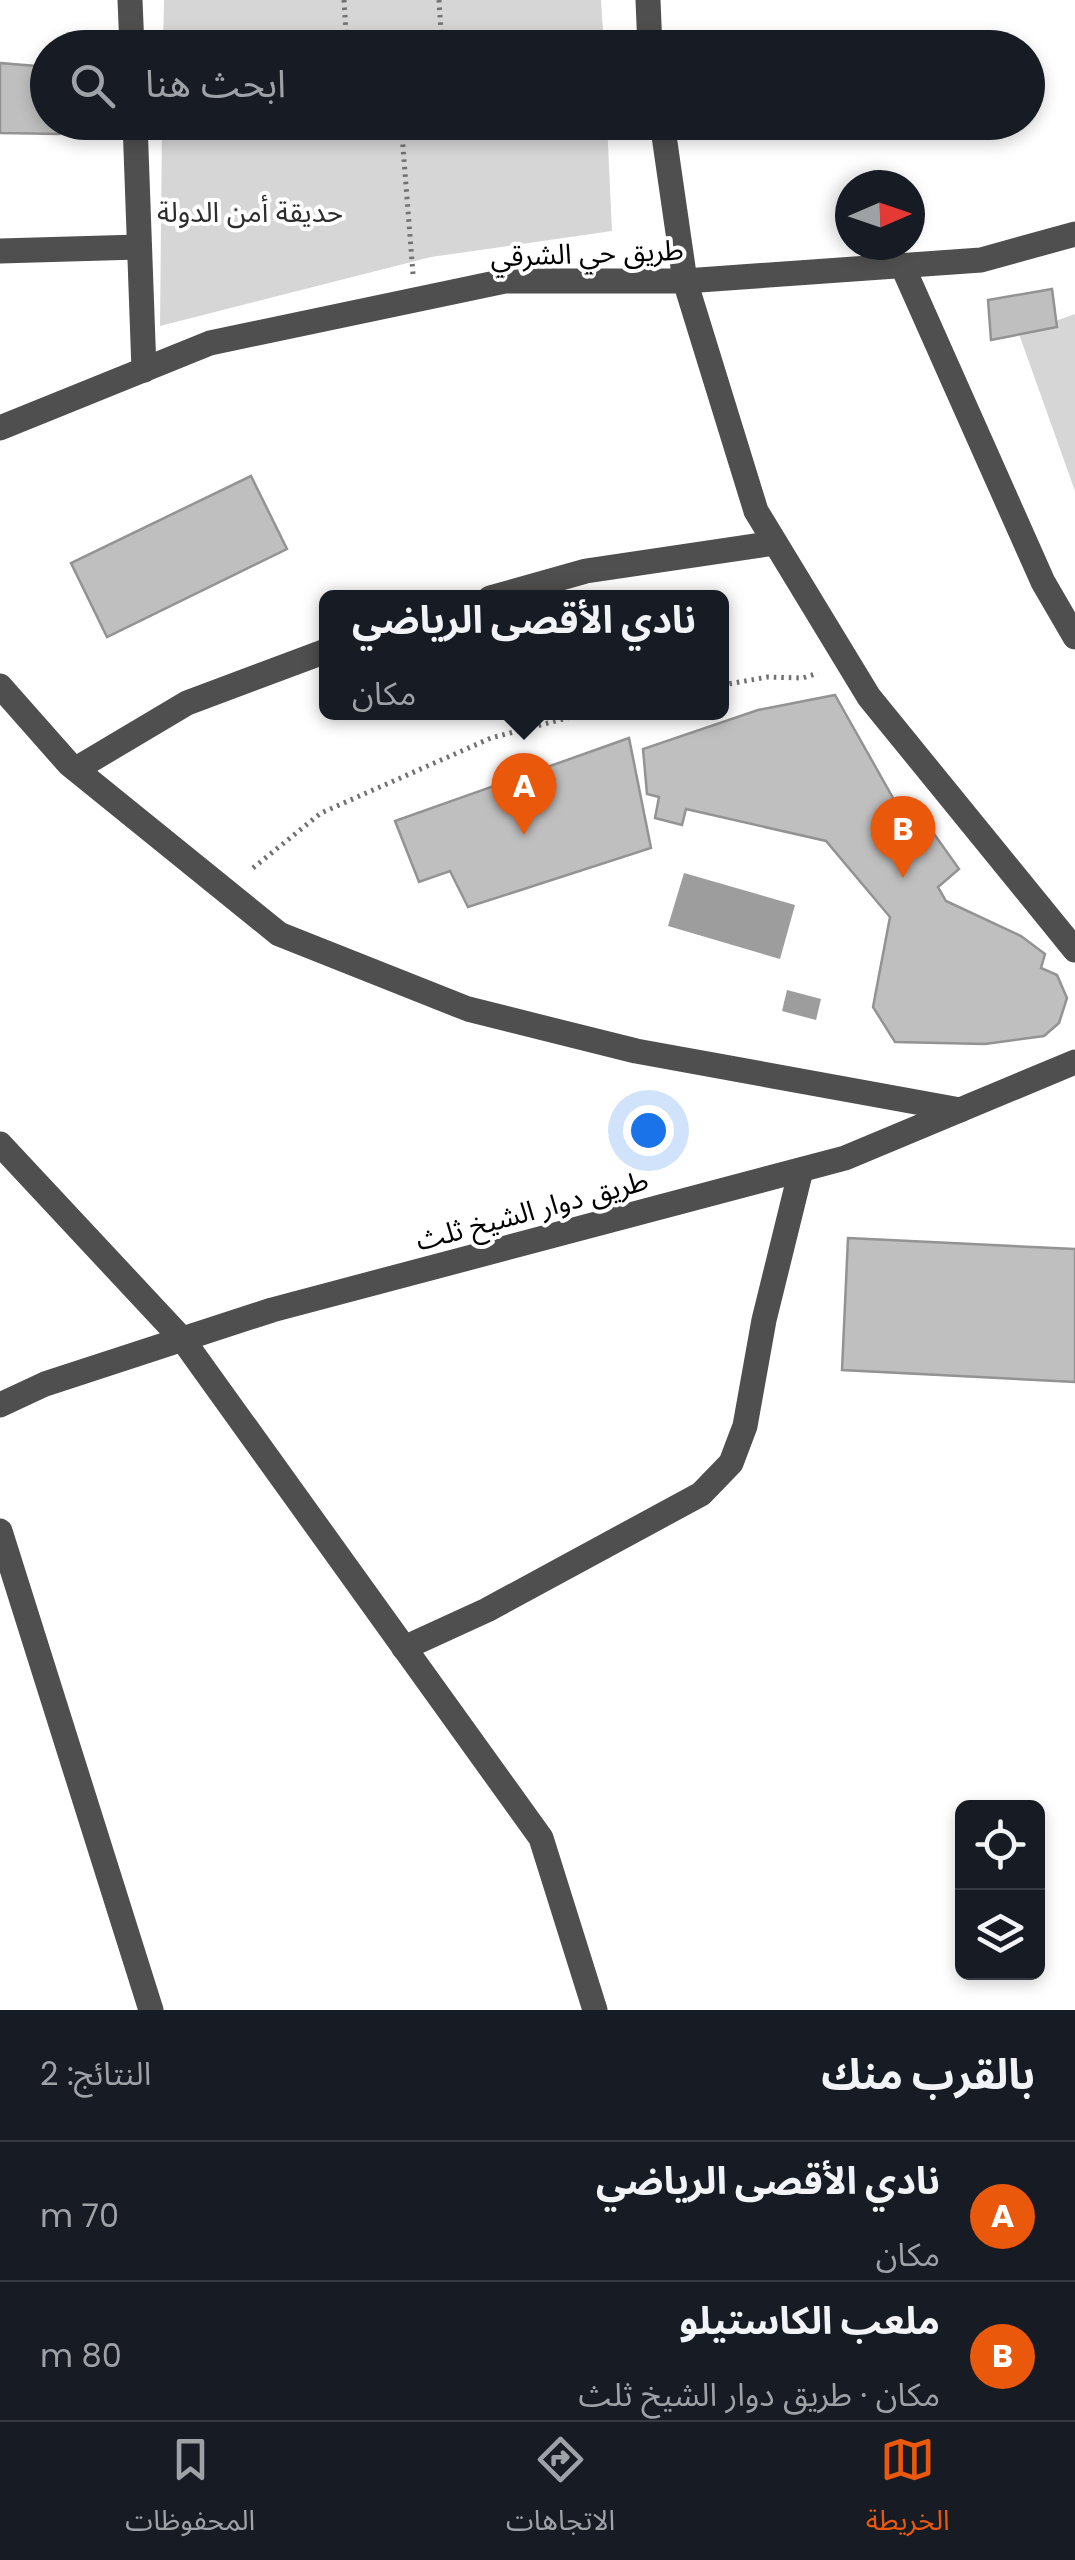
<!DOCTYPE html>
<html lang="ar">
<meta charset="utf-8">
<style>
:root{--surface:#171b24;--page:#20242c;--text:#f1f3f6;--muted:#9ea1a6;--line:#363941;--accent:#ea580c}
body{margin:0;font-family:Poppins,"Noto Sans Arabic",sans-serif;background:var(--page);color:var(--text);direction:rtl}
.controls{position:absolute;right:30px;bottom:30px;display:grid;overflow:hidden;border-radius:15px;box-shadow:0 5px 15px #0003}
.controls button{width:90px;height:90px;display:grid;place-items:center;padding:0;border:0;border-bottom:2px solid var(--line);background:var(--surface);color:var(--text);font:50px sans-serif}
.compass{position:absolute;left:835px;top:170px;width:90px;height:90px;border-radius:50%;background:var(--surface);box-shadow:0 5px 15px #0003;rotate:88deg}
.you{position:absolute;left:648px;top:1130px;width:35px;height:35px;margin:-25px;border:8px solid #fff;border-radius:50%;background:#1a73e8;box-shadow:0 0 0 15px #1a73e833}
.badge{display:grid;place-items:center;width:65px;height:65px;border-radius:50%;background:var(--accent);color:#fff;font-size:32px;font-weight:700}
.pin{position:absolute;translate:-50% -82px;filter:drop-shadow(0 2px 5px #0008)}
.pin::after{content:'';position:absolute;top:52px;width:35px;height:30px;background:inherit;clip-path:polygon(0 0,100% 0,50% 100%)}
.popup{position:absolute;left:319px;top:590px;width:410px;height:130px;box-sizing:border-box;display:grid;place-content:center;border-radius:15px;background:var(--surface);filter:drop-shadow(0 2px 8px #0005);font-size:32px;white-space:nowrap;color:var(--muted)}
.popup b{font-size:38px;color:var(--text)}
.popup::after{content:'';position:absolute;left:50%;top:100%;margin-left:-20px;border:20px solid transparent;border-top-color:var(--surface)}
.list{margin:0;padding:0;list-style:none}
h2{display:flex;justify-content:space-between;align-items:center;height:130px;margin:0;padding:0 40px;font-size:42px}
h2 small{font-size:32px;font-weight:400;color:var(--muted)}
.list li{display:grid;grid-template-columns:65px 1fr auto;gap:30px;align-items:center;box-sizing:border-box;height:140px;padding:0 40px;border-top:2px solid var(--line)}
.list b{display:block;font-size:38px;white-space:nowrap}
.list p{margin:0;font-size:32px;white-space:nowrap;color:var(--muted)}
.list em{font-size:32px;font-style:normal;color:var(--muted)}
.icon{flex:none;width:55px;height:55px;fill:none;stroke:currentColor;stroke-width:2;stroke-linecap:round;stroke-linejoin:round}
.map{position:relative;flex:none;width:1075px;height:2010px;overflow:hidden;direction:ltr}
.search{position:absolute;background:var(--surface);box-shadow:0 5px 15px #0003;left:30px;right:30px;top:30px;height:110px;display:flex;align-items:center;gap:25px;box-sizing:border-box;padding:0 35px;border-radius:55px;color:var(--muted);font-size:38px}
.sheet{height:410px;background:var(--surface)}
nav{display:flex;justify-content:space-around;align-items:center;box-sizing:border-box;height:140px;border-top:2px solid var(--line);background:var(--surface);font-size:28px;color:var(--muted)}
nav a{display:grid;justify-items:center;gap:5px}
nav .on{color:var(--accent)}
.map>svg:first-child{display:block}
</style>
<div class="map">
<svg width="1075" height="2010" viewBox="0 0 1075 2010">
<rect width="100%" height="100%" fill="#fff"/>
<!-- green -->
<g fill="#d6d6d6">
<polygon points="164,0 601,0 604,47 163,47"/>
<polygon points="162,123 607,123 612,231 431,257 160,326"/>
<polygon points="1075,314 1075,491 1019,334"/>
</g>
<!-- water -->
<g fill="#9d9d9d">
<polygon points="684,873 795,905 780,959 668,926"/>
<polygon points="787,990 821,999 816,1020 782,1011"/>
</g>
<!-- building -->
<g fill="#bfbfbf" stroke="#939393" stroke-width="2.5">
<polygon points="0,63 48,67 48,122 58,122 59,134 0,133"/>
<polygon points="1052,289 1057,327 991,340 988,300"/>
<polygon points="251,476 287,549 107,637 71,563"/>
<polygon points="835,695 906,821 917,810 959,869 938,887 946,901 1021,936 1045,954 1041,968 1057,975 1067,998 1059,1023 1044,1036 985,1044 895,1042 873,1007 890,917 826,841 686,809 682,825 655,818 659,797 647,794 643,749 758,710"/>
<polygon points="629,738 651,848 468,907 450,871 419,882 395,821"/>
<polygon points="848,1238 1075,1249 1075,1382 842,1370"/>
</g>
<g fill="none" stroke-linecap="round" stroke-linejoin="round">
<!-- path -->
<g stroke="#717171" stroke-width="5" stroke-dasharray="2.5 5" stroke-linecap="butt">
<polyline points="344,0 347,48"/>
<polyline points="439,0 442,48"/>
<polyline points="401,122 413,274"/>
<polyline points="722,685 768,677 803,678 818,673"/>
<polyline points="253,868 321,813 491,738 590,712"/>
</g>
<!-- minor -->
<g stroke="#4f4f4f" stroke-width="25">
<polyline points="130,0 132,48"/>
<polyline points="648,0 650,48"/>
<polyline points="135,122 144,370"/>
<polyline points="662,122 685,281 756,511 869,697 1075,950"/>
<polyline points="0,251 139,247"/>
<polyline points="902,265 1043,582 1075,637"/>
<polyline points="0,428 210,343 505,281 685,281 981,260 1075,234"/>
<polyline points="490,598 586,571 775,543"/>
<polyline points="0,686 69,764 279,934 468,1009 636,1051 960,1110"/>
<polyline points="76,769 187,703 326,651"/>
<polyline points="0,1144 183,1340 541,1838 595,2010"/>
<polyline points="0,1405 45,1384 272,1310 845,1158 1075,1062"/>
<polyline points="0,1531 151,2010"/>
<polyline points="404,1648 487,1610 701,1494 731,1463 745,1426 764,1320 801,1170"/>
</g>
</g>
<g text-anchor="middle" stroke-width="8" stroke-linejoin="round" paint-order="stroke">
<!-- park labels -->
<g font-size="28" fill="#2d2d2d" stroke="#fff">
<text x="250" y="222">حديقة أمن الدولة</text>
</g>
<!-- street labels -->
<g font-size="28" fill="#000" stroke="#fff">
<text transform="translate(587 253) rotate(-2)" y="10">طريق حي الشرقي</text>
<text transform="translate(532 1210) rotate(-15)" y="10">طريق دوار الشيخ ثلث</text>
</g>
</g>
</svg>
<div class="controls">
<button><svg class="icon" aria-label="locate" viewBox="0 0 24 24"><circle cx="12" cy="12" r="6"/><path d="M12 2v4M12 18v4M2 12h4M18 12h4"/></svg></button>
<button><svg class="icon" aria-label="layers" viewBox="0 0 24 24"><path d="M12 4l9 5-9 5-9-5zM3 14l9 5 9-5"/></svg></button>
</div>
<svg class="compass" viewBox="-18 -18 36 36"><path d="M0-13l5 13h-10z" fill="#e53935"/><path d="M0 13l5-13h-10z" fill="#9ea1a6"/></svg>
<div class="you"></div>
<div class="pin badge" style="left:524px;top:835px">A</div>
<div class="popup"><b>نادي الأقصى الرياضي</b>مكان</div>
<div class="pin badge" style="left:903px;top:878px">B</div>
<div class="search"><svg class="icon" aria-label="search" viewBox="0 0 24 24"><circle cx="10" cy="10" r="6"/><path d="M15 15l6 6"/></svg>ابحث هنا</div>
</div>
<section class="sheet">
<h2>بالقرب منك<small>النتائج: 2</small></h2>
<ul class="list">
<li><span class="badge">A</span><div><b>نادي الأقصى الرياضي</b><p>مكان</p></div><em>70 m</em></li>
<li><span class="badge">B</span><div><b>ملعب الكاستيلو</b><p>مكان · طريق دوار الشيخ ثلث</p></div><em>80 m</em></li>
</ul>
</section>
<nav>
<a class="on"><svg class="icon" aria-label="map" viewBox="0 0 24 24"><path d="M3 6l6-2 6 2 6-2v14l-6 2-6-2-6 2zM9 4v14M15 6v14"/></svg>الخريطة</a>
<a><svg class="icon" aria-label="directions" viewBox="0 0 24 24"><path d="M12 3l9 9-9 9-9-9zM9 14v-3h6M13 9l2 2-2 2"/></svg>الاتجاهات</a>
<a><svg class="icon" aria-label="saved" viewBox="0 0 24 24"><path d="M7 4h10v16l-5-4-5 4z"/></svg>المحفوظات</a>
</nav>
